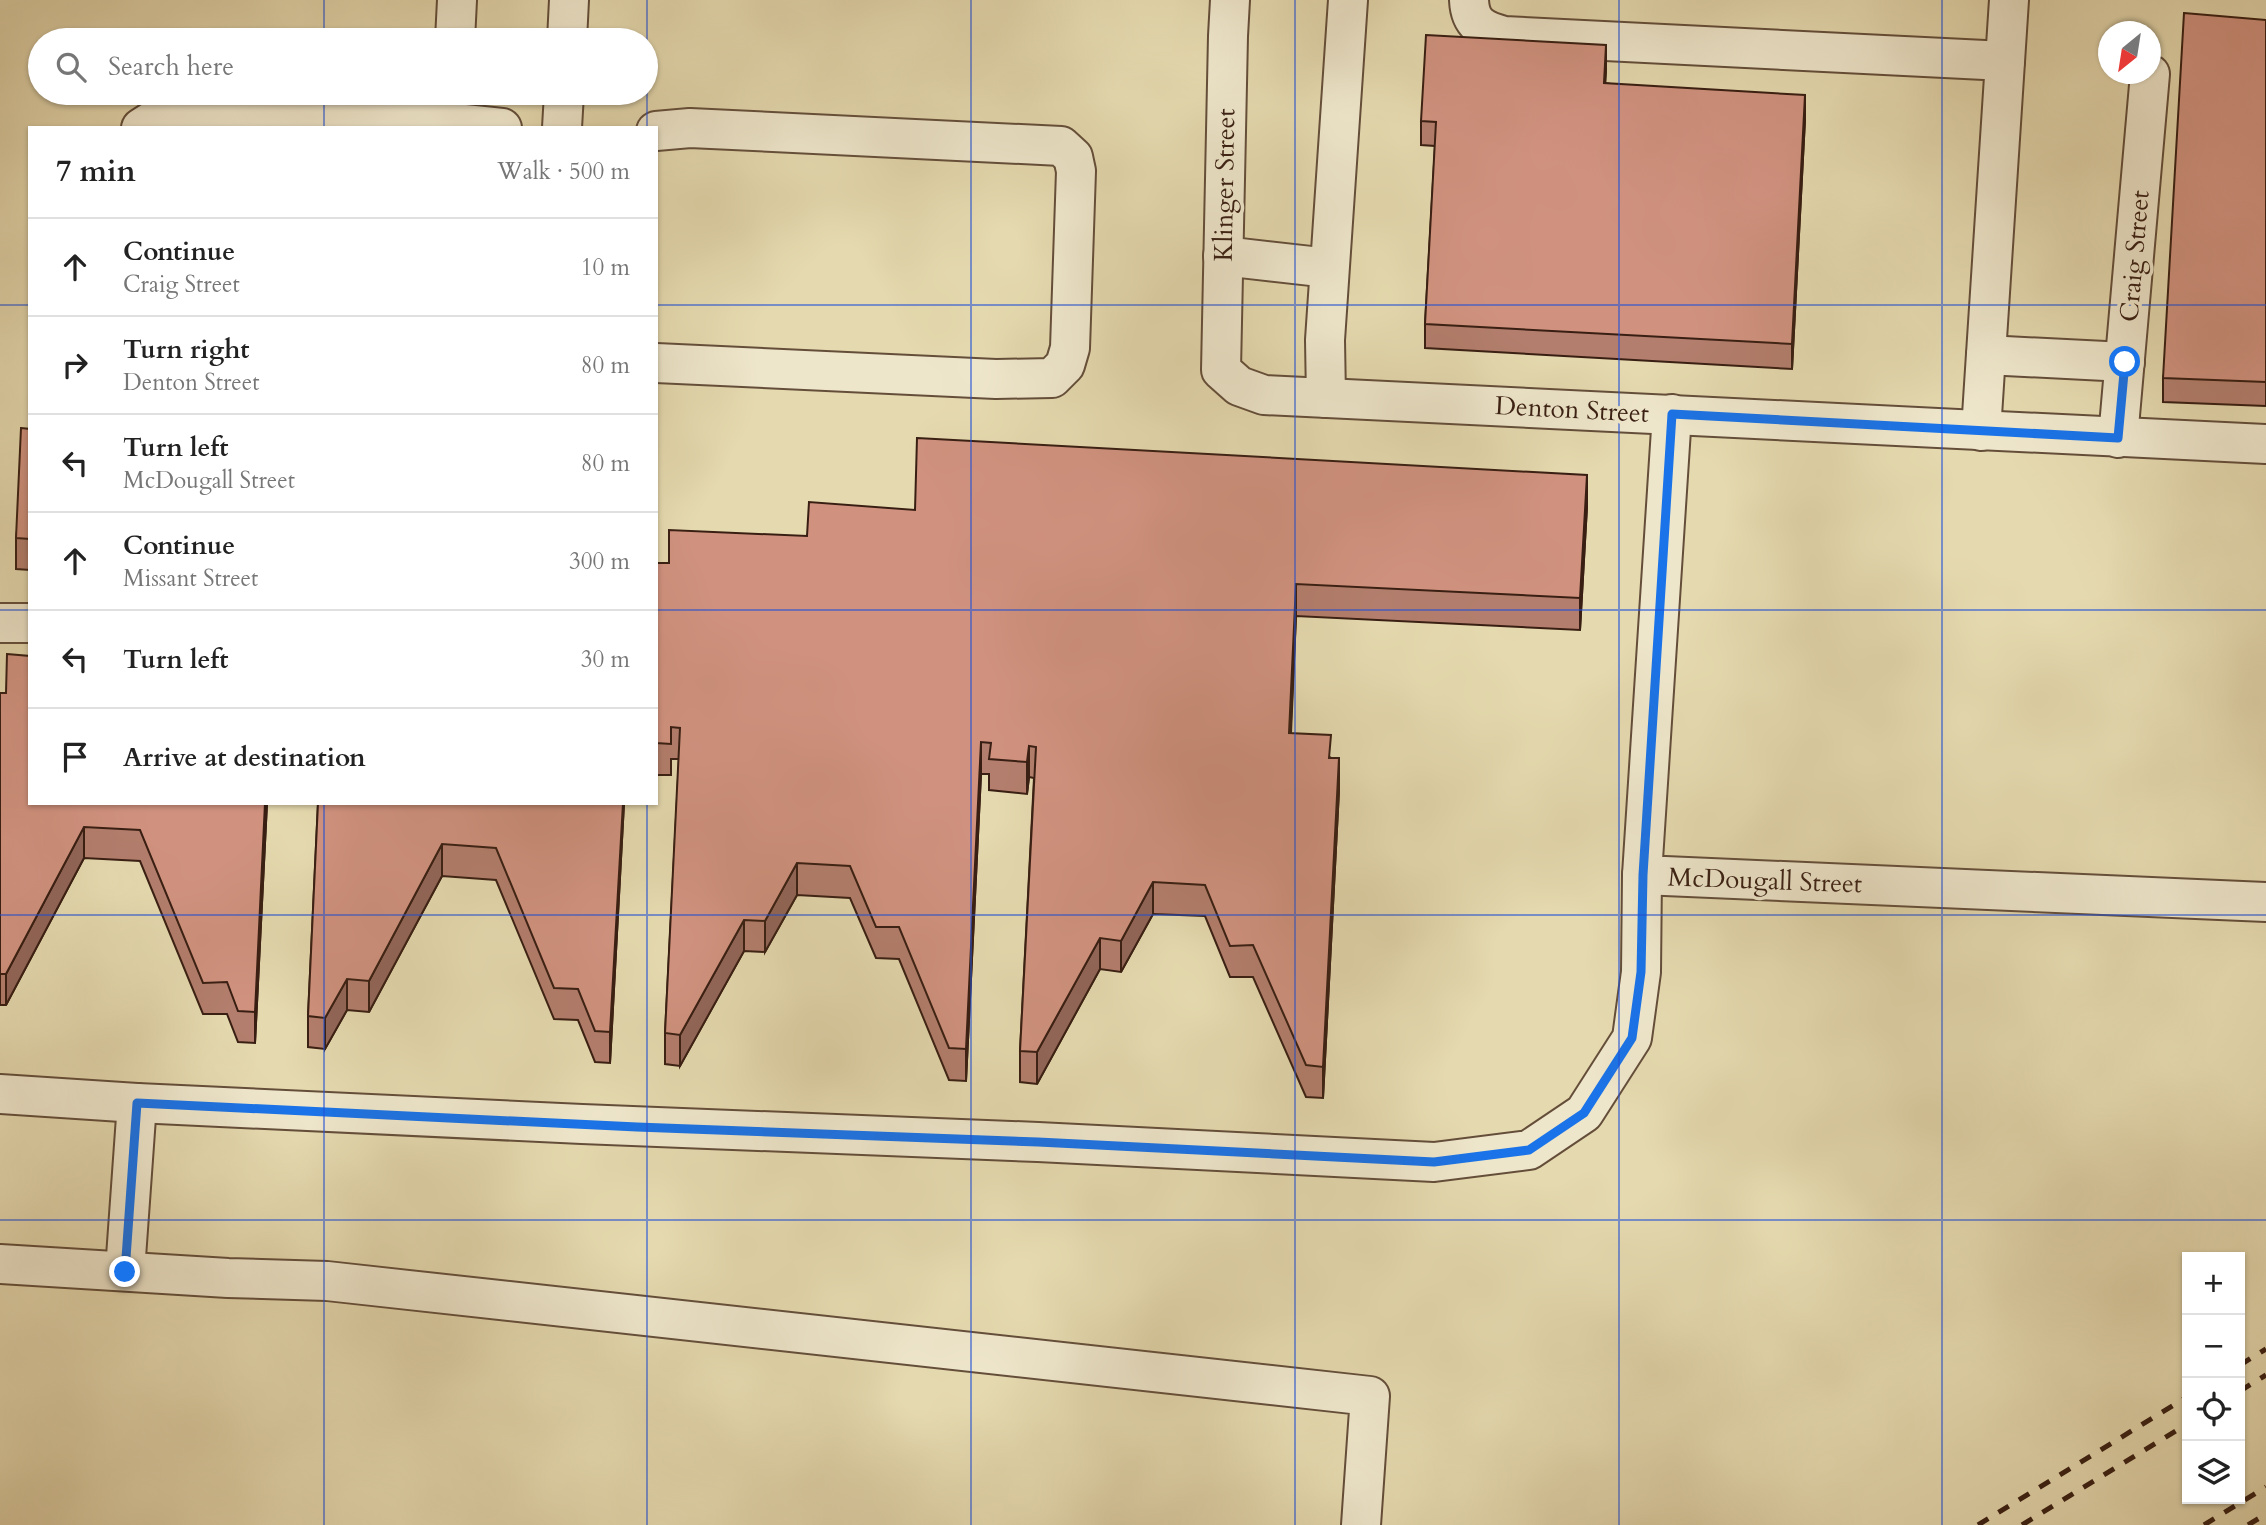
<!DOCTYPE html>
<meta charset="utf-8">
<style>
:root{--surface:#fff;--page:#f2f2f2;--text:#222;--muted:#767676;--line:#e0e0e0}
body{margin:0;font-family:Cardo,serif;background:var(--page);color:var(--text)}
.controls{position:absolute;right:21px;bottom:21px;display:grid;overflow:hidden;border-radius:0px;box-shadow:0 2px 5px #0004}
.controls button{width:63px;height:63px;display:grid;place-items:center;padding:0;border:0;border-bottom:2px solid var(--line);background:var(--surface);color:var(--text);font:35px sans-serif}
.compass{position:absolute;left:2098px;top:21px;width:63px;height:63px;border-radius:50%;background:var(--surface);box-shadow:0 2px 5px #0004;rotate:210deg}
.stop{position:absolute;width:21px;height:21px;margin:-16px;border:5px solid #1a73e8;border-radius:50%;background:#fff}
.stop.end{background:#1a73e8;border-color:#fff;box-shadow:0 2px 7px #0008}
.list{margin:0;padding:0;list-style:none}
h2{display:flex;justify-content:space-between;align-items:center;height:91px;margin:0;padding:0 28px;font-size:30px}
h2 small{font-size:23px;font-weight:400;color:var(--muted)}
.list li{display:grid;grid-template-columns:46px 1fr auto;gap:21px;align-items:center;box-sizing:border-box;height:98px;padding:0 28px;border-top:2px solid var(--line)}
.list b{display:block;font-size:26px;white-space:nowrap}
.list p{margin:0;font-size:23px;white-space:nowrap;color:var(--muted)}
.list em{font-size:23px;font-style:normal;color:var(--muted)}
.icon{flex:none;width:38px;height:38px;fill:none;stroke:currentColor;stroke-width:2;stroke-linecap:round;stroke-linejoin:round}
.map{position:relative;flex:none;width:2266px;height:1525px;overflow:hidden}
.search{position:absolute;background:var(--surface);box-shadow:0 2px 5px #0004;left:28px;top:28px;width:630px;height:77px;display:flex;align-items:center;gap:18px;box-sizing:border-box;padding:0 24px;border-radius:38px;color:var(--muted);font-size:26px}
.panel{position:absolute;background:var(--surface);box-shadow:0 2px 5px #0004;left:28px;top:126px;width:630px;height:679px;border-radius:0px}
.map>svg:first-child{display:block}
</style>
<div class="map">
<svg width="2266" height="1525" viewBox="0 0 2266 1525">
<rect width="100%" height="100%" fill="#e5d9af"/>
<filter id="stains"><feTurbulence type="fractalNoise" baseFrequency=".00286" numOctaves="4"/><feColorMatrix values="0 0 0 0 .2 0 0 0 0 .09 0 0 0 0 .02 0 0 0 .5 -.17"/></filter>
<radialGradient id="worn" r=".72"><stop offset=".6" stop-color="#630" stop-opacity="0"/><stop offset="1" stop-color="#630" stop-opacity=".3"/></radialGradient>
<g fill="none" stroke-linecap="round" stroke-linejoin="round">
<defs>
<g id="minor">
<polyline points="1230,0 1228,36 1221,370 1239,386 1264,395 2266,444"/>
<path d="M1469,0C1470,24 1482,30 1504,36L2005,61"/>
<polyline points="455,40 457,0"/>
<polyline points="567,40 569,0"/>
<polyline points="141,128 166,112 199,110 378,115 502,128"/>
<polyline points="562,128 564,93"/>
<polyline points="656,131 690,128 1061,146 1073,157 1076,171 1070,348 1065,365 1052,378 996,379 656,363"/>
<polyline points="1223,256 1329,268"/>
<polyline points="1986,355 2125,362"/>
<polyline points="1326,398 1325,340 1348,0"/>
<polyline points="1672,414 1642,875 2266,902"/>
<polyline points="1981,431 2009,0"/>
<polyline points="2118,438 2150,74"/>
<polyline points="0,623 28,623"/>
<polyline points="0,1094 137,1103 582,1124 1038,1142 1434,1162 1529,1150 1584,1113 1632,1038 1641,972 1642,875"/>
<polyline points="0,1264 228,1278 327,1281 1370,1396 1361,1525"/>
<polyline points="125,1271 137,1103"/>
</g>
</defs>
<!-- minor casing -->
<use href="#minor" stroke="#644e3a" stroke-width="42"/>
<!-- minor -->
<use href="#minor" stroke="#eee6cb" stroke-width="38"/>
<!-- rail -->
<g stroke="#391f13" stroke-width="5" stroke-dasharray="12 12" stroke-linecap="butt">
<polyline points="2240,1365 2266,1349"/>
<polyline points="2240,1391 2266,1375"/>
<polyline points="1978,1525 2187,1397"/>
<polyline points="2022,1525 2187,1424"/>
<polyline points="2204,1525 2266,1487"/>
<polyline points="2248,1525 2266,1514"/>
</g>
</g>
<!-- wall -->
<g fill="#b37e6d" stroke="#391f13" stroke-width="2">
<polygon points="2266,20 2266,406 2163,402 2163,378"/>
<polygon points="1606,69 1605,83 1805,119 1792,369 1425,348 1425,324 1435,146 1421,145 1421,121"/>
<polygon points="30,429 30,570 16,569 16,538"/>
<polygon points="1587,506 1580,630 1296,616 1291,733 1331,758 1339,790 1323,1098 1306,1097 1253,977 1230,977 1205,916 1153,914 1121,972 1100,969 1037,1084 1020,1082 1020,1051 1034,778 1029,777 1027,794 989,790 989,774 981,774 966,1081 949,1080 899,959 876,958 850,898 797,895 765,952 744,951 680,1066 665,1064 665,1033 679,759 671,759 671,775 656,775 656,563 669,563 807,536 915,510"/>
<polygon points="0,693 6,693 267,803 255,1043 238,1042 227,1014 203,1014 140,861 84,858 6,1005 0,1005"/>
<polygon points="318,803 624,803 610,1063 595,1062 578,1020 554,1019 496,880 442,876 369,1012 347,1010 325,1049 308,1047 308,1016"/>
</g>
<!-- shaded-wall -->
<g fill="#926659" stroke="#391f13" stroke-width="2">
<polygon points="1606,45 1606,69 1604,107 1604,83"/>
<polygon points="1805,95 1805,119 1792,369 1792,344"/>
<polygon points="1587,475 1587,506 1580,630 1580,598"/>
<polygon points="1296,584 1296,616 1289,764 1289,733"/>
<polygon points="981,742 981,774 966,1081 966,1049"/>
<polygon points="1029,746 1029,777 1027,794 1027,762"/>
<polygon points="1339,758 1339,790 1323,1098 1323,1067"/>
<polygon points="265,803 267,803 255,1043 255,1012"/>
<polygon points="623,803 624,803 610,1063 610,1032"/>
<polygon points="84,827 84,858 6,1005 6,974"/>
<polygon points="442,844 442,876 369,1012 369,981"/>
<polygon points="797,863 797,895 765,952 765,921"/>
<polygon points="1153,882 1153,914 1121,972 1121,941"/>
<polygon points="744,920 744,951 680,1066 680,1035"/>
<polygon points="1100,938 1100,969 1037,1084 1037,1052"/>
<polygon points="347,979 347,1010 325,1049 325,1018"/>
</g>
<!-- building -->
<g fill="#d0927f" stroke="#391f13" stroke-width="2">
<polygon points="2184,13 2266,20 2266,382 2163,378"/>
<polygon points="1426,35 1606,45 1604,83 1805,95 1792,344 1425,324 1436,122 1421,121"/>
<polygon points="21,428 30,429 30,539 16,538"/>
<polygon points="917,438 1587,475 1580,598 1296,584 1289,733 1331,735 1329,758 1339,758 1323,1067 1306,1065 1253,945 1230,946 1205,885 1153,882 1121,941 1100,938 1037,1052 1020,1051 1036,747 1029,746 1027,762 989,759 991,743 981,742 966,1049 949,1048 899,927 876,927 850,866 797,863 765,921 744,920 680,1035 665,1033 680,728 671,727 671,744 656,743 656,563 669,563 669,530 807,536 809,502 915,510"/>
<polygon points="7,654 30,656 30,803 265,803 255,1012 238,1011 227,982 203,983 140,830 84,827 6,974 0,974 0,693 6,693"/>
<polygon points="318,803 623,803 610,1032 595,1031 578,989 554,988 496,848 442,844 369,981 347,979 325,1018 308,1016"/>
</g>
<g fill="none" stroke-linecap="round" stroke-linejoin="round">
<!-- route -->
<polyline stroke="#1a73e8" stroke-width="9" points="125,1272 137,1103 637,1127 1038,1142 1434,1162 1529,1150 1584,1113 1632,1038 1641,972 1643,875 1672,414 2118,438 2125,362"/>
</g>
<!-- grid -->
<path fill="none" stroke="#1d4ed8" stroke-width="2" stroke-opacity="0.55" d="M324,0V40M647,0V128M971,0V1525M1295,0V1525M1619,0V1525M1942,0V1525M324,93V128M0,305H30M656,305H2266M0,610H30M656,610H2266M324,803V1525M647,803V1525M0,915H2266M0,1220H2266"/>
<g text-anchor="middle" stroke-width="7" stroke-linejoin="round" paint-order="stroke">
<!-- street labels -->
<g font-size="26" fill="#391f13" stroke="#eee6cb">
<text transform="translate(1224 185) rotate(-89)" y="9">Klinger Street</text>
<text transform="translate(2134 256) rotate(-85)" y="9">Craig Street</text>
<text transform="translate(1572 409) rotate(3)" y="9">Denton Street</text>
<text transform="translate(1765 880) rotate(2)" y="9">McDougall Street</text>
</g>
</g>
<rect width="100%" height="100%" filter="url(#stains)"/>
<rect width="100%" height="100%" fill="url(#worn)"/>
</svg>
<div class="controls">
<button>+</button>
<button>−</button>
<button><svg class="icon" aria-label="locate" viewBox="0 0 24 24"><circle cx="12" cy="12" r="6"/><path d="M12 2v4M12 18v4M2 12h4M18 12h4"/></svg></button>
<button><svg class="icon" aria-label="layers" viewBox="0 0 24 24"><path d="M12 4l9 5-9 5-9-5zM3 14l9 5 9-5"/></svg></button>
</div>
<svg class="compass" viewBox="-18 -18 36 36"><path d="M0-13l5 13h-10z" fill="#e53935"/><path d="M0 13l5-13h-10z" fill="#767676"/></svg>
<div class="stop" style="left:2125px;top:362px"></div>
<div class="stop end" style="left:125px;top:1272px"></div>
<div class="search"><svg class="icon" aria-label="search" viewBox="0 0 24 24"><circle cx="10" cy="10" r="6"/><path d="M15 15l6 6"/></svg>Search here</div>
<section class="panel">
<h2>7 min<small>Walk · 500 m</small></h2>
<ul class="list">
<li><svg class="icon" aria-label="ahead" viewBox="0 0 24 24"><path d="M12 20V5M6 11l6-6 6 6"/></svg><div><b>Continue</b><p>Craig Street</p></div><em>10 m</em></li>
<li><svg class="icon" aria-label="right" viewBox="0 0 24 24"><path d="M7 20v-9h11M14 6l5 5-5 5"/></svg><div><b>Turn right</b><p>Denton Street</p></div><em>80 m</em></li>
<li><svg class="icon" aria-label="left" viewBox="0 0 24 24"><path d="M17 20v-9H6M10 6l-5 5 5 5"/></svg><div><b>Turn left</b><p>McDougall Street</p></div><em>80 m</em></li>
<li><svg class="icon" aria-label="ahead" viewBox="0 0 24 24"><path d="M12 20V5M6 11l6-6 6 6"/></svg><div><b>Continue</b><p>Missant Street</p></div><em>300 m</em></li>
<li><svg class="icon" aria-label="left" viewBox="0 0 24 24"><path d="M17 20v-9H6M10 6l-5 5 5 5"/></svg><div><b>Turn left</b></div><em>30 m</em></li>
<li><svg class="icon" aria-label="arrive" viewBox="0 0 24 24"><path d="M6 21V4h12l-3 4 3 4H6"/></svg><div><b>Arrive at destination</b></div></li>
</ul>
</section>
</div>
